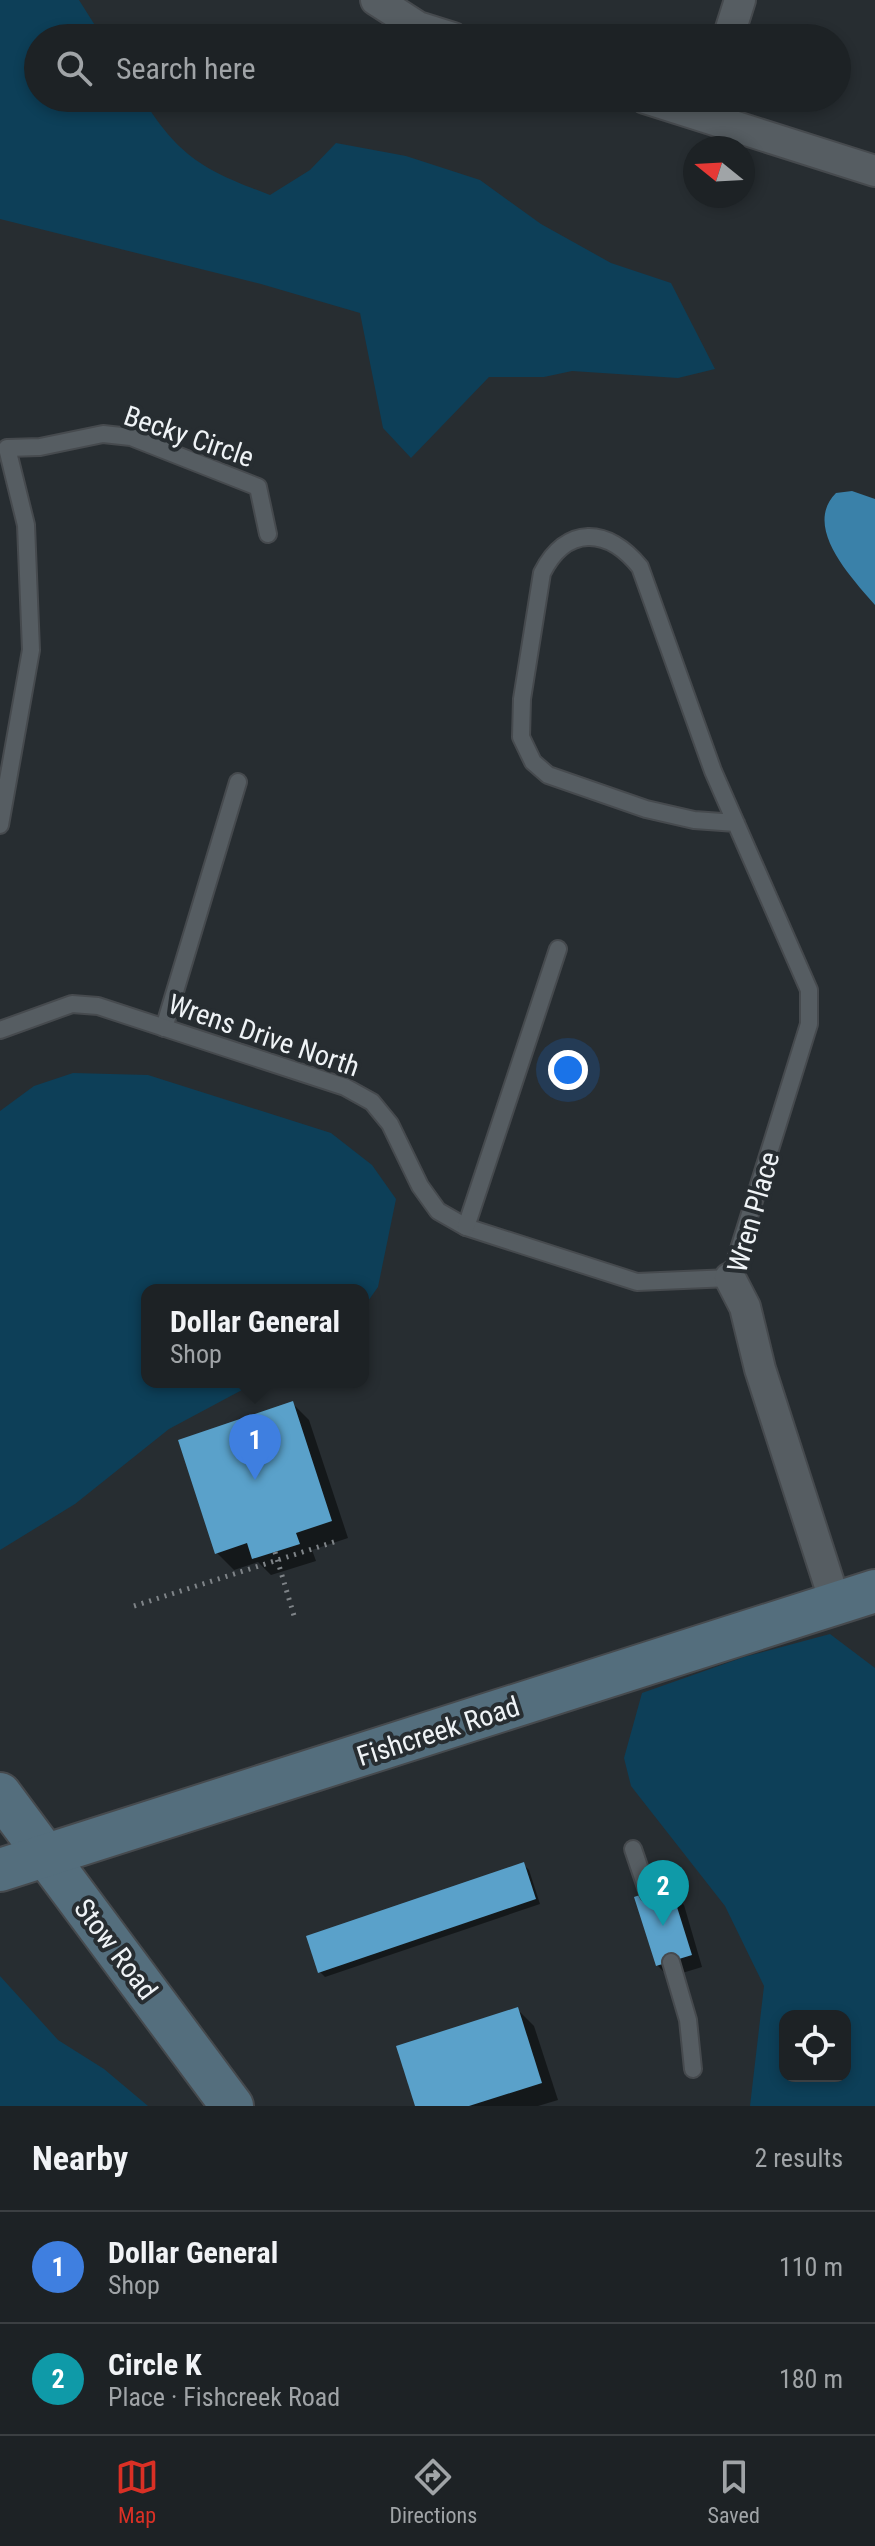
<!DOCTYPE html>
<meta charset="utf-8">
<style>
:root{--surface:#1d2225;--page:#2a2f32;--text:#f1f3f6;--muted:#a0a4a7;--line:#3b3f42;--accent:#d93025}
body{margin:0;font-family:"Roboto Condensed",sans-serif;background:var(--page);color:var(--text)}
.controls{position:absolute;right:24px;bottom:24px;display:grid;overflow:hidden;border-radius:16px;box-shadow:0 4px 12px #0003}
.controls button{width:72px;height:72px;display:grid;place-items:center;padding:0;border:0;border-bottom:2px solid var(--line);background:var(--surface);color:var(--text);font:40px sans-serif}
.compass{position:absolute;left:683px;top:136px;width:72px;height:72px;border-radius:50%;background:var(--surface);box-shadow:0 4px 12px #0003;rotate:288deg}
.you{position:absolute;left:568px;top:1070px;width:28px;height:28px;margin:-20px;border:6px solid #fff;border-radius:50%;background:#1a73e8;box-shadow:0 0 0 12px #1a73e833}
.badge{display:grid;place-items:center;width:52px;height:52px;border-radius:50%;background:var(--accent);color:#fff;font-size:26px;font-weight:700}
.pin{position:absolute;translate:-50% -66px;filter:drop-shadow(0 2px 4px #0008)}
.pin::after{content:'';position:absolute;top:42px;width:28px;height:24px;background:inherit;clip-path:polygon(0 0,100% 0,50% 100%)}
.popup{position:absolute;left:141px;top:1284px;width:228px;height:104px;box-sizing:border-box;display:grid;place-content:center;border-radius:16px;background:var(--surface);filter:drop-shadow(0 2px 6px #0005);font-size:26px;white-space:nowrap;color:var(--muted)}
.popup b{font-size:30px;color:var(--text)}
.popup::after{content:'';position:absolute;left:50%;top:100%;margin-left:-16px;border:16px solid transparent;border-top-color:var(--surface)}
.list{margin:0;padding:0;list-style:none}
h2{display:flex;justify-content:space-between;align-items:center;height:104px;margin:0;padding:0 32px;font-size:34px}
h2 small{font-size:26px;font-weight:400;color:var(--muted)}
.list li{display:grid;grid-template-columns:52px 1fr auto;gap:24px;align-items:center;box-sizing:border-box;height:112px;padding:0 32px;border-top:2px solid var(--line)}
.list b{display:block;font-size:30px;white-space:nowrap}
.list p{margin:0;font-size:26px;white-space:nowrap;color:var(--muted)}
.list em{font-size:26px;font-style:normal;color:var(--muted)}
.icon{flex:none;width:44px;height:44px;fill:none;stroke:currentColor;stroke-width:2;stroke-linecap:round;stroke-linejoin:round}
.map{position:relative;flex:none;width:875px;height:2106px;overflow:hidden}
.search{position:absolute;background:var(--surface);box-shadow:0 4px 12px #0003;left:24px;right:24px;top:24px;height:88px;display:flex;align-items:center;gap:20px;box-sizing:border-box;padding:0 28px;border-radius:44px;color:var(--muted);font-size:30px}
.sheet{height:328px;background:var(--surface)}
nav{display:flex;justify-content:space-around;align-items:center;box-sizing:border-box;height:112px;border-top:2px solid var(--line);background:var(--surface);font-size:22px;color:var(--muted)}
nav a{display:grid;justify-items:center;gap:4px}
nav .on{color:var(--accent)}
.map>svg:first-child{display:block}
</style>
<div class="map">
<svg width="875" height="2106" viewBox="0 0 875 2106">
<rect width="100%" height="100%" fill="#272d31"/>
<!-- green -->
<g fill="#0d3f58" fill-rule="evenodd">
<path d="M0,0H79L103,38H38V98H142C180,158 204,170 270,195L310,170L336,143L406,156L480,180L541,224L611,263L671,283L715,369L678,378L572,371L544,377H489L411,458L383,428L360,313L261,284L0,219Z"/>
<polygon points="73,1073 148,1075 331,1133 372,1165 396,1199 378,1287 363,1308 363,1290 147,1290 147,1382 257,1382 169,1429 75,1504 0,1550 0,1111 34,1086"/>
<path d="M830,1634L875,1668V2106H750L764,1986L725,1906L631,1786L624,1758L642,1693L744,1657ZM785,2016H845V2076H785Z"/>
<polygon points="0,1976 58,2040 104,2069 148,2106 0,2106"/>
</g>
<!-- water -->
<path fill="#3a81a9" d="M852,491L875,499V605C852,578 802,527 836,493Z"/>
<!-- shadow -->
<g fill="#0007">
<polygon points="292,1403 309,1420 348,1538 312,1550 316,1561 271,1575 258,1562 234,1570 217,1553"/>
<polygon points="523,1864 529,1870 540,1904 325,1977 320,1972"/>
<polygon points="658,1891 662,1896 672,1893 684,1905 702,1967 669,1977 657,1965"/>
<polygon points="517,2009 534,2026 558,2100 538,2106 417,2106"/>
</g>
<!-- building -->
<g fill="#5aa1ca">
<polygon points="293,1401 332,1521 296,1533 300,1544 252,1559 247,1543 215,1554 178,1440"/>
<polygon points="524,1862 536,1899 318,1973 306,1936"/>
<polygon points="658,1889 660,1894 672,1891 692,1955 656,1966 634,1897"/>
<polygon points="518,2007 542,2083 469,2106 415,2106 396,2046"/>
</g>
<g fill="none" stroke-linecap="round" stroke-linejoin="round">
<defs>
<g id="lane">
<polyline points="0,825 31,650 26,525 7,448 40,447 103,434 131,437 258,487 268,534"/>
<polyline points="164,1028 238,782"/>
<path d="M0,1030L72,1004L98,1006L345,1087L372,1102L390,1124L420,1186L438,1211L466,1227L637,1282L730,1278L809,1024V990L713,771L640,567C608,527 566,525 542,573L522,699L521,737L533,762L548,775L646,809L694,820L736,823"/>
<polyline points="466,1227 558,949"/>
<polyline points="633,1849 648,1893"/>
<polyline points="671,1962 688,2020 693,2069"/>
</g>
<g id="street">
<polyline points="376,0 418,27 453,38"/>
<polyline points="728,38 740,0"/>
<polyline points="645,98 875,171"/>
<polyline points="730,1278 745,1307 760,1369 836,1605"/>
</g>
<g id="secondary">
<polyline points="0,1794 232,2106"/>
<polyline points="0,1870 875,1591"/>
</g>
</defs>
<!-- lane casing -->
<use href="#lane" stroke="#464a4e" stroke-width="20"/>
<!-- street casing -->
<use href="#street" stroke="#464a4e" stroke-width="34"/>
<!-- secondary casing -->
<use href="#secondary" stroke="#464a4e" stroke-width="46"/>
<!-- path -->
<g stroke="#7f8488" stroke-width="5" stroke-dasharray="2 6" stroke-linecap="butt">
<polyline points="275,1552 295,1619"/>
<polyline points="134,1606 337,1541"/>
</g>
<!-- lane -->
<use href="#lane" stroke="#565d62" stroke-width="16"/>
<!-- street -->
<use href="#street" stroke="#565d62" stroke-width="30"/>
<!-- secondary -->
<use href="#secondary" stroke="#546e7d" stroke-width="42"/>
</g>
<g text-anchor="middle" stroke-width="8" stroke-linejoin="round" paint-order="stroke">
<!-- street labels -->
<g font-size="28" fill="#eff3f6" stroke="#272d31">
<text transform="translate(189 436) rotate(19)" y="10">Becky Circle</text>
<text transform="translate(264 1035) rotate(19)" y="10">Wrens Drive North</text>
<text transform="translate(753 1212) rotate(-74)" y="10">Wren Place</text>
<text transform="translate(438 1731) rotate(-18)" y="10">Fishcreek Road</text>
<text transform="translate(116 1949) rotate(53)" y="10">Stow Road</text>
</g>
</g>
</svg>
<div class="controls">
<button><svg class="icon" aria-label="locate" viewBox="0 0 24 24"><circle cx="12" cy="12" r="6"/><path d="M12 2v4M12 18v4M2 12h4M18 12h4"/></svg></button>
</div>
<svg class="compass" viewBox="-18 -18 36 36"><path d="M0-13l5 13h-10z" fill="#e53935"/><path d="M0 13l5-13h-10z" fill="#a0a4a7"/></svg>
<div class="you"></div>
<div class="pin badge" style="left:255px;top:1480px;background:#3f7fe0">1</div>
<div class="popup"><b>Dollar General</b>Shop</div>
<div class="pin badge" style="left:663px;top:1926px;background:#0f9aa8">2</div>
<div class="search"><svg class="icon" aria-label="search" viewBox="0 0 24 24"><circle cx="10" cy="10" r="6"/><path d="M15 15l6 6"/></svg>Search here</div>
</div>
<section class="sheet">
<h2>Nearby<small>2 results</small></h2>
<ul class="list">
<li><span class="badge" style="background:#3f7fe0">1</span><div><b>Dollar General</b><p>Shop</p></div><em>110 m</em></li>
<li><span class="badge" style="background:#0f9aa8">2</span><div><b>Circle K</b><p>Place · Fishcreek Road</p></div><em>180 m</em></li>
</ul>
</section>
<nav>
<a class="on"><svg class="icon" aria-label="map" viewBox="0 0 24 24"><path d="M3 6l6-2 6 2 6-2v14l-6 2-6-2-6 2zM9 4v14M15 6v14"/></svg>Map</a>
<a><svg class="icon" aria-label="directions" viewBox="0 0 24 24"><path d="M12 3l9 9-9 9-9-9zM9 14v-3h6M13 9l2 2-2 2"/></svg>Directions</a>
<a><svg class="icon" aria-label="saved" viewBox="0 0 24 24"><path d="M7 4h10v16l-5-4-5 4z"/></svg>Saved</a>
</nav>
